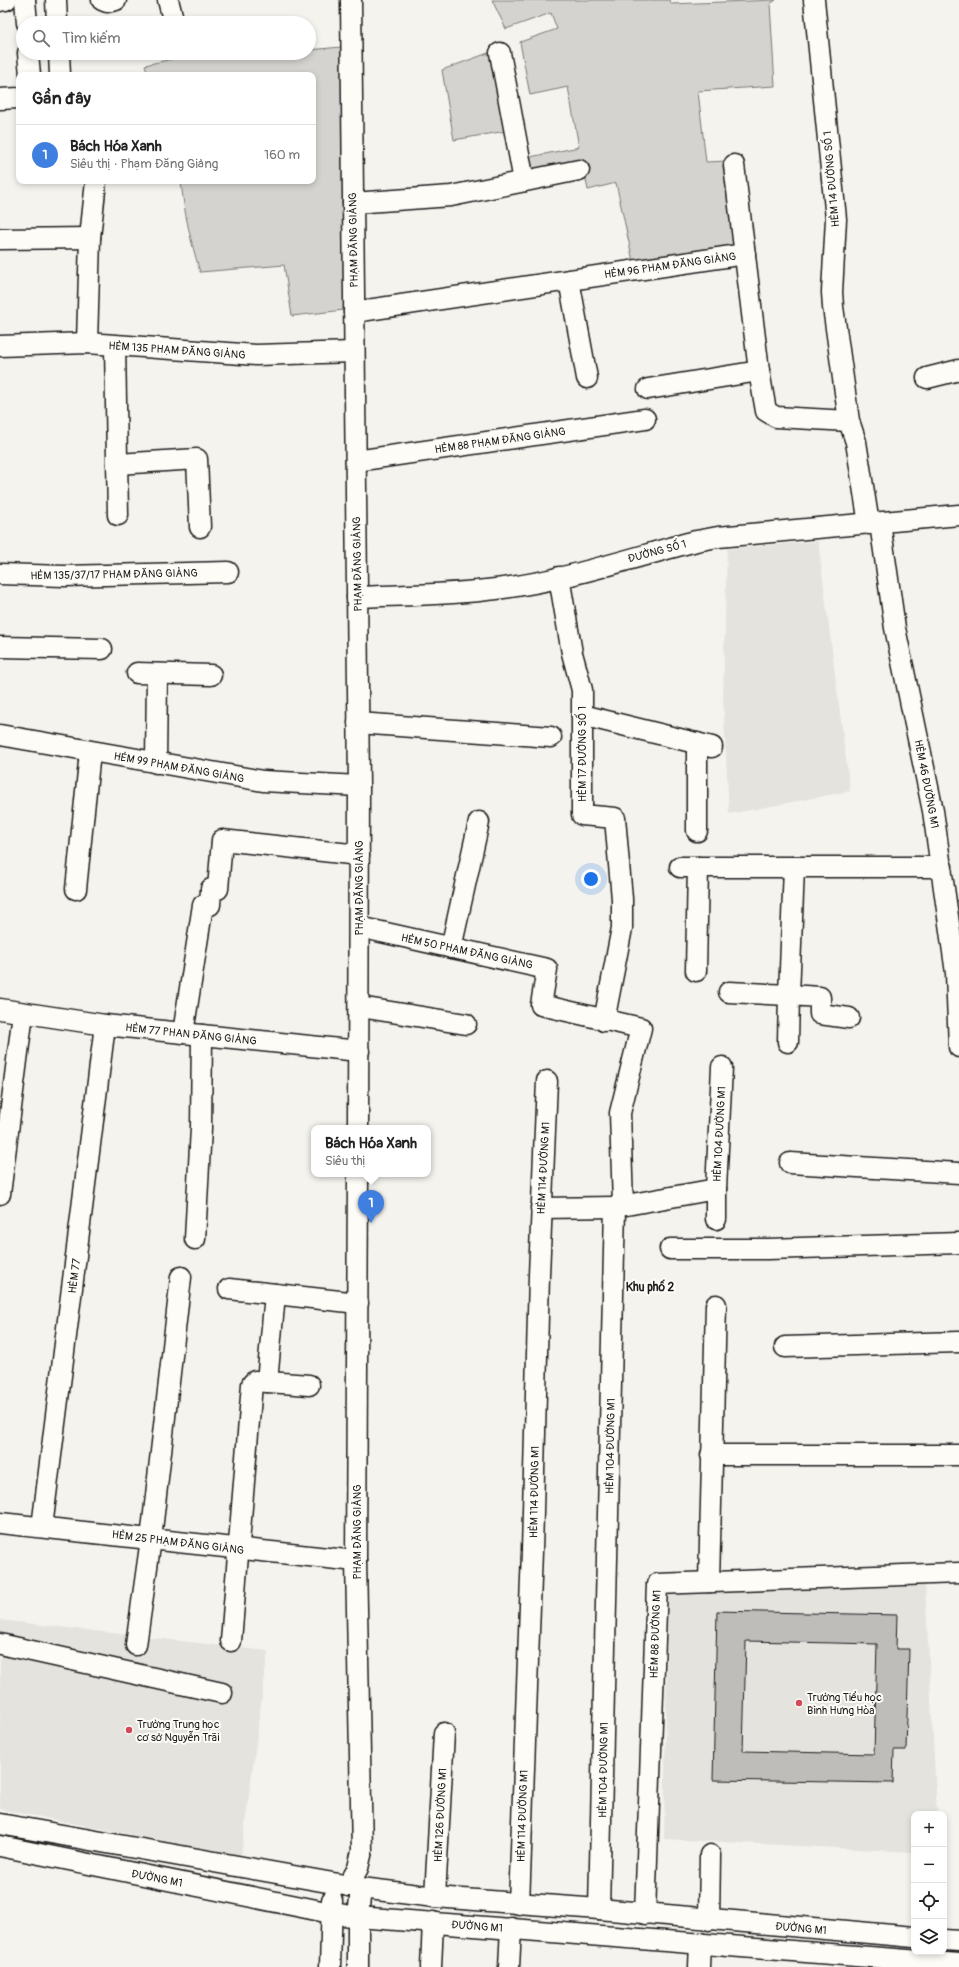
<!DOCTYPE html>
<html lang="vi">
<meta charset="utf-8">
<style>
:root{--surface:#fff;--page:#f6f6f6;--text:#222;--muted:#767676;--line:#e0e0e0;--accent:#2563eb}
body{margin:0;font-family:Pangolin,sans-serif;background:var(--page);color:var(--text)}
.controls{position:absolute;right:12px;bottom:12px;display:grid;overflow:hidden;border-radius:8px;box-shadow:0 2px 6px #0003}
.controls button{width:36px;height:36px;display:grid;place-items:center;padding:0;border:0;border-bottom:1px solid var(--line);background:var(--surface);color:var(--text);font:20px sans-serif}
.you{position:absolute;left:591px;top:879px;width:14px;height:14px;margin:-10px;border:3px solid #fff;border-radius:50%;background:#1a73e8;box-shadow:0 0 0 6px #1a73e833}
.badge{display:grid;place-items:center;width:26px;height:26px;border-radius:50%;background:var(--accent);color:#fff;font-size:13px;font-weight:700}
.pin{position:absolute;translate:-50% -33px;filter:drop-shadow(0 1px 2px #0008)}
.pin::after{content:'';position:absolute;top:21px;width:14px;height:12px;background:inherit;clip-path:polygon(0 0,100% 0,50% 100%)}
.popup{position:absolute;left:311px;top:1125px;width:120px;height:52px;box-sizing:border-box;display:grid;place-content:center;border-radius:8px;background:var(--surface);filter:drop-shadow(0 1px 3px #0005);font-size:13px;white-space:nowrap;color:var(--muted)}
.popup b{font-size:15px;color:var(--text)}
.popup::after{content:'';position:absolute;left:50%;top:100%;margin-left:-8px;border:8px solid transparent;border-top-color:var(--surface)}
.list{margin:0;padding:0;list-style:none}
h2{display:flex;justify-content:space-between;align-items:center;height:52px;margin:0;padding:0 16px;font-size:17px}
h2 small{font-size:13px;font-weight:400;color:var(--muted)}
.list li{display:grid;grid-template-columns:26px 1fr auto;gap:12px;align-items:center;box-sizing:border-box;height:60px;padding:0 16px;border-top:1px solid var(--line)}
.list b{display:block;font-size:15px;white-space:nowrap}
.list p{margin:0;font-size:13px;white-space:nowrap;color:var(--muted)}
.list em{font-size:13px;font-style:normal;color:var(--muted)}
.icon{flex:none;width:22px;height:22px;fill:none;stroke:currentColor;stroke-width:2;stroke-linecap:round;stroke-linejoin:round}
.map{position:relative;flex:none;width:959px;height:1967px;overflow:hidden}
.search{position:absolute;background:var(--surface);box-shadow:0 2px 6px #0003;left:16px;top:16px;width:300px;height:44px;display:flex;align-items:center;gap:10px;box-sizing:border-box;padding:0 14px;border-radius:22px;color:var(--muted);font-size:15px}
.panel{position:absolute;background:var(--surface);box-shadow:0 2px 6px #0003;left:16px;top:72px;width:300px;height:112px;border-radius:8px}
.map>svg:first-child{display:block}
</style>
<div class="map">
<svg width="959" height="1967" viewBox="0 0 959 1967">
<rect width="100%" height="100%" fill="#f4f3ee"/>
<filter id="ink" filterUnits="userSpaceOnUse"><feTurbulence type="fractalNoise" baseFrequency=".025" numOctaves="2"/><feDisplacementMap in="SourceGraphic" scale="8" xChannelSelector="R" yChannelSelector="G"/><feConvolveMatrix kernelMatrix="1 2 1 2 8 2 1 2 1" color-interpolation-filters="sRGB"/></filter>
<g filter="url(#ink)">
<!-- built -->
<g fill="#e4e3de">
<polygon points="818,541 850,791 729,814 723,698 727,549"/>
<polygon points="925,1584 937,1814 914,1814 914,1852 664,1839 668,1591"/>
<polygon points="0,1620 268,1651 241,1856 0,1809"/>
</g>
<!-- green -->
<g fill="#d4d3cf" stroke="#787876">
<polygon points="492,0 670,0 671,4 776,0 770,4 775,86 698,91 706,162 727,161 737,246 633,261 616,183 588,190 583,165 533,175 530,157 579,147 568,87 530,95 520,42 557,29 551,13 506,29"/>
<path d="M341,47L344,310L292,316L284,265L200,272C191,242 184,213 181,181H313V75H148L145,65L190,55L189,53H255L256,56L281,53H309V50Z"/>
<polygon points="491,52 506,131 454,140 442,70"/>
</g>
<!-- building -->
<path fill="#bebdba" stroke="#1c1c1c" fill-rule="evenodd" d="M717,1611L897,1615L896,1649H909L906,1750H894L893,1783L713,1780ZM746,1641L877,1644L874,1754L743,1751Z"/>
<g fill="none" stroke-linecap="round" stroke-linejoin="round">
<defs>
<g id="minor">
<polyline points="25,0 27,23"/>
<polyline points="56,0 57,23"/>
<polyline points="102,0 107,2 116,0"/>
<polyline points="168,0 174,23"/>
<polyline points="351,0 359,786 358,1128"/>
<polyline points="814,0 836,219 832,292 833,307 849,421 856,442 869,524"/>
<polyline points="0,1 6,0"/>
<polyline points="28,53 30,75"/>
<polyline points="59,53 60,75"/>
<polyline points="500,53 524,181"/>
<polyline points="0,99 19,98"/>
<polyline points="734,165 759,371 766,411 776,417 849,421"/>
<polyline points="353,203 451,196 579,170"/>
<polyline points="0,239 90,238"/>
<polyline points="569,280 587,378"/>
<polyline points="354,312 745,254"/>
<polyline points="87,343 90,238 96,181"/>
<polyline points="0,346 87,343 256,355 354,352"/>
<polyline points="115,346 118,515"/>
<polyline points="927,378 959,370"/>
<polyline points="648,389 759,371"/>
<polyline points="356,461 645,419"/>
<polyline points="117,464 197,459 200,527"/>
<polyline points="880,523 895,628 933,811 956,973 959,1047"/>
<polyline points="0,574 64,576 228,572"/>
<polyline points="559,577 572,653 582,690 582,815 615,818 622,899 622,928 604,1021"/>
<path d="M357,597C403,595 450,595 496,589C564,581 631,558 696,541L718,537L959,515"/>
<polyline points="0,647 102,649"/>
<polyline points="137,673 211,675"/>
<polyline points="582,715 712,747"/>
<polyline points="358,723 551,737"/>
<polyline points="0,735 263,781 359,786"/>
<polyline points="697,743 697,831"/>
<polyline points="156,763 157,674"/>
<polyline points="680,867 794,867"/>
<polyline points="76,889 90,752"/>
<polyline points="359,927 547,969 541,1005 641,1028 620,1113 623,1205"/>
<polyline points="451,948 479,822"/>
<polyline points="696,971 698,867"/>
<polyline points="729,992 789,995 794,867 942,867"/>
<polyline points="360,1007 466,1024"/>
<polyline points="0,1009 105,1025 359,1051"/>
<polyline points="183,1033 203,905 210,905 211,889 218,889 222,840 359,855"/>
<polyline points="788,1042 789,995 820,997 820,1014 849,1018"/>
<polyline points="790,1163 959,1173"/>
<polyline points="716,1189 716,1219"/>
<polyline points="0,1194 23,1013"/>
<polyline points="541,1208 615,1207"/>
<polyline points="195,1239 201,1128 202,1035"/>
<polyline points="670,1249 768,1249 959,1243"/>
<polyline points="229,1289 358,1303"/>
<polyline points="785,1347 959,1342"/>
<polyline points="267,1382 275,1294"/>
<polyline points="711,1455 959,1455"/>
<polyline points="0,1523 356,1561"/>
<polyline points="42,1527 105,1025"/>
<polyline points="709,1582 716,1305"/>
<polyline points="231,1641 252,1384 255,1381 309,1385"/>
<polyline points="0,1644 222,1693"/>
<polyline points="136,1645 151,1539 181,1277"/>
<polyline points="0,1824 361,1888 435,1897 599,1909 914,1937"/>
<polyline points="0,1846 331,1913 358,1917 959,1964"/>
<polyline points="348,1886 358,1868 362,1851 356,1561 358,1174"/>
<polyline points="435,1897 444,1733"/>
<polyline points="519,1904 532,1551 539,1275 547,1081"/>
<polyline points="599,1909 615,1207 716,1189 722,1067"/>
<polyline points="645,1914 657,1584 959,1573"/>
<polyline points="709,1920 710,1855"/>
<polyline points="944,1940 959,1941"/>
<polyline points="330,1967 332,1900"/>
<polyline points="358,1967 358,1917 361,1888"/>
<polyline points="431,1967 433,1922"/>
<polyline points="509,1967 511,1928"/>
<polyline points="699,1967 700,1943"/>
</g>
</defs>
<!-- minor casing -->
<use href="#minor" stroke="#1c1c1c" stroke-width="23"/>
<!-- minor -->
<use href="#minor" stroke="#fdfcf7" stroke-width="20"/>
</g>
</g>
<!-- markers -->
<g fill="#d1495b" stroke="#fdfcf7" stroke-width="1.5">
<circle cx="799" cy="1703" r="4"/>
<circle cx="129" cy="1730" r="4"/>
</g>
<g text-anchor="middle" stroke-width="4" stroke-linejoin="round" paint-order="stroke">
<!-- street labels -->
<g font-size="11" fill="#1c1c1c" stroke="#fdfcf7">
<text transform="translate(831 179) rotate(-95)" y="4">HẺM 14 ĐƯỜNG SỐ 1</text>
<text transform="translate(353 240) rotate(-91)" y="4">PHẠM ĐĂNG GIẢNG</text>
<text transform="translate(670 265) rotate(-8)" y="4">HẺM 96 PHẠM ĐĂNG GIẢNG</text>
<text transform="translate(177 350) rotate(4)" y="4">HẺM 135 PHẠM ĐĂNG GIẢNG</text>
<text transform="translate(500 440) rotate(-8)" y="4">HẺM 88 PHẠM ĐĂNG GIẢNG</text>
<text transform="translate(657 551) rotate(-15)" y="4">ĐƯỜNG SỐ 1</text>
<text transform="translate(357 564) rotate(-91)" y="4">PHẠM ĐĂNG GIẢNG</text>
<text transform="translate(114 574) rotate(-1)" y="4">HẺM 135/37/17 PHẠM ĐĂNG GIẢNG</text>
<text transform="translate(582 754) rotate(-90)" y="4">HẺM 17 ĐƯỜNG SỐ 1</text>
<text transform="translate(179 767) rotate(10)" y="4">HẺM 99 PHẠM ĐĂNG GIẢNG</text>
<text transform="translate(927 784) rotate(79)" y="4">HẺM 46 ĐƯỜNG M1</text>
<text transform="translate(359 888) rotate(-90)" y="4">PHẠM ĐĂNG GIẢNG</text>
<text transform="translate(467 951) rotate(12)" y="4">HẺM 50 PHẠM ĐĂNG GIẢNG</text>
<text transform="translate(191 1034) rotate(6)" y="4">HẺM 77 PHAN ĐĂNG GIẢNG</text>
<text transform="translate(719 1134) rotate(-87)" y="4">HẺM 104 ĐƯỜNG M1</text>
<text transform="translate(543 1168) rotate(-87)" y="4">HẺM 114 ĐƯỜNG M1</text>
<text transform="translate(74 1276) rotate(-83)" y="4">HẺM 77</text>
<text transform="translate(610 1446) rotate(-89)" y="4">HẺM 104 ĐƯỜNG M1</text>
<text transform="translate(534 1492) rotate(-89)" y="4">HẺM 114 ĐƯỜNG M1</text>
<text transform="translate(357 1532) rotate(-90)" y="4">PHẠM ĐĂNG GIẢNG</text>
<text transform="translate(178 1542) rotate(7)" y="4">HẺM 25 PHẠM ĐĂNG GIẢNG</text>
<text transform="translate(655 1634) rotate(-88)" y="4">HẺM 88 ĐƯỜNG M1</text>
<text transform="translate(603 1770) rotate(-89)" y="4">HẺM 104 ĐƯỜNG M1</text>
<text transform="translate(440 1815) rotate(-87)" y="4">HẺM 126 ĐƯỜNG M1</text>
<text transform="translate(522 1816) rotate(-88)" y="4">HẺM 114 ĐƯỜNG M1</text>
<text transform="translate(157 1878) rotate(11)" y="4">ĐƯỜNG M1</text>
<text transform="translate(477 1926) rotate(4)" y="4">ĐƯỜNG M1</text>
<text transform="translate(801 1928) rotate(5)" y="4">ĐƯỜNG M1</text>
</g>
<!-- poi labels -->
<g font-size="11" fill="#1c1c1c" stroke="#fdfcf7" text-anchor="start">
<text x="807" y="1701">Trường Tiểu học<tspan x="807" dy="13">Bình Hưng Hòa</tspan></text>
<text x="137" y="1728">Trường Trung học<tspan x="137" dy="13">cơ sở Nguyễn Trãi</tspan></text>
</g>
<!-- neighbourhood labels -->
<g font-size="12" font-weight="bold" fill="#1c1c1c" stroke="#fdfcf7">
<text x="650" y="1291">Khu phố 2</text>
</g>
</g>
</svg>
<div class="controls">
<button>+</button>
<button>−</button>
<button><svg class="icon" aria-label="locate" viewBox="0 0 24 24"><circle cx="12" cy="12" r="6"/><path d="M12 2v4M12 18v4M2 12h4M18 12h4"/></svg></button>
<button><svg class="icon" aria-label="layers" viewBox="0 0 24 24"><path d="M12 4l9 5-9 5-9-5zM3 14l9 5 9-5"/></svg></button>
</div>
<div class="you"></div>
<div class="pin badge" style="left:371px;top:1223px;background:#3f7fe0">1</div>
<div class="popup"><b>Bách Hóa Xanh</b>Siêu thị</div>
<div class="search"><svg class="icon" aria-label="search" viewBox="0 0 24 24"><circle cx="10" cy="10" r="6"/><path d="M15 15l6 6"/></svg>Tìm kiếm</div>
<section class="panel">
<h2>Gần đây<small></small></h2>
<ul class="list">
<li><span class="badge" style="background:#3f7fe0">1</span><div><b>Bách Hóa Xanh</b><p>Siêu thị · Phạm Đăng Giảng</p></div><em>160 m</em></li>
</ul>
</section>
</div>
